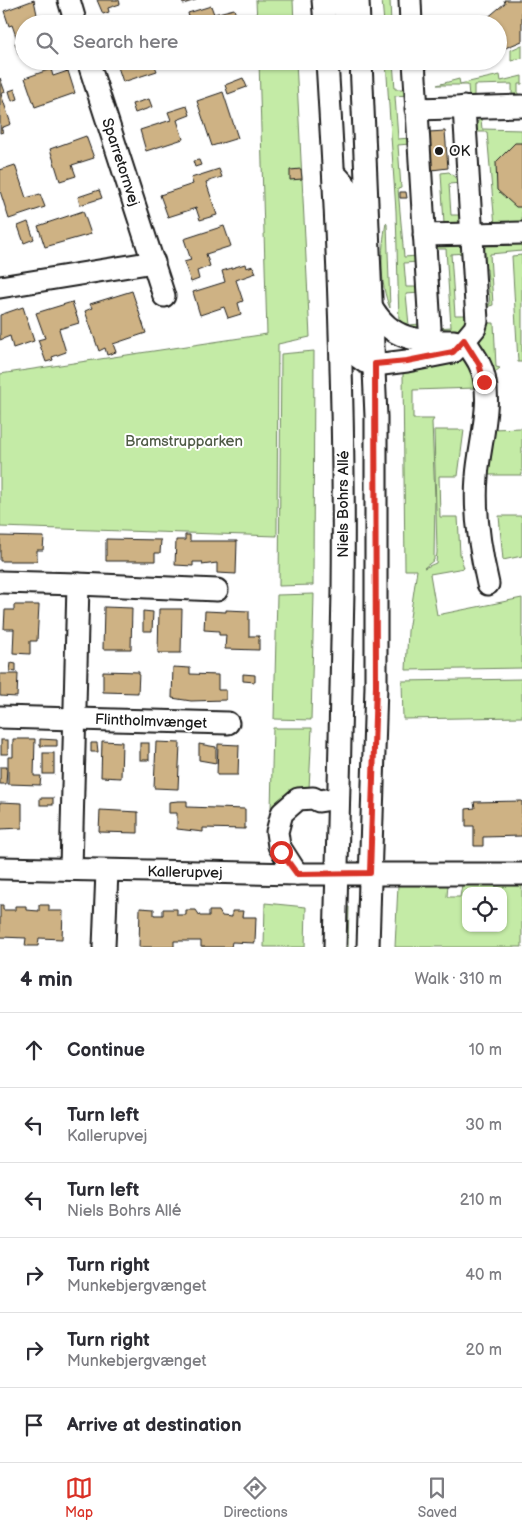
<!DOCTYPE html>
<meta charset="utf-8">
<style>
:root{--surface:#fff;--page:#f2f2f3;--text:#2b2b33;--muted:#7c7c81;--line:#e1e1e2;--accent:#d93025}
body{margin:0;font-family:"Balsamiq Sans",sans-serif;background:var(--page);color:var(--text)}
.controls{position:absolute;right:15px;bottom:15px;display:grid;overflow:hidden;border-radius:10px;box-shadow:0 1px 4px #0004}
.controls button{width:45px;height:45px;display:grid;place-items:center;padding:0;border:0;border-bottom:1px solid var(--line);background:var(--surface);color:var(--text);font:25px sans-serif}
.stop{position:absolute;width:15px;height:15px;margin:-11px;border:4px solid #d93025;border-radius:50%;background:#fff}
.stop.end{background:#d93025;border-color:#fff;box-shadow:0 1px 5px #0008}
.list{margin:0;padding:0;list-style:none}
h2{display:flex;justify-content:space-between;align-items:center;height:65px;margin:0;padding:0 20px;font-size:21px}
h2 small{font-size:16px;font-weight:400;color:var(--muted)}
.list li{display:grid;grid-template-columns:32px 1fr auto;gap:15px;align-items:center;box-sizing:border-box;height:75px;padding:0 20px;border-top:1px solid var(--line)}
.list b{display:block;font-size:19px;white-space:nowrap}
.list p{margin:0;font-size:16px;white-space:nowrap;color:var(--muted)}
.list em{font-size:16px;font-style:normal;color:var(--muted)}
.icon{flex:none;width:28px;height:28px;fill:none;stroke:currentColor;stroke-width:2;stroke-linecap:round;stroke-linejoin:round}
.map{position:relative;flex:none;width:522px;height:947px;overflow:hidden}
.search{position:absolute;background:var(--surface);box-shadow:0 1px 4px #0004;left:15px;right:15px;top:15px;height:55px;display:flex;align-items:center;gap:12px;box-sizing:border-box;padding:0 18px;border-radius:28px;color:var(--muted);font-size:19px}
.sheet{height:515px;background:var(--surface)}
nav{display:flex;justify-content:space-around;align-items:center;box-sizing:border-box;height:70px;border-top:1px solid var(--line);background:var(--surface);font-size:14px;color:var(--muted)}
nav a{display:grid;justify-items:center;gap:2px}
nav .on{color:var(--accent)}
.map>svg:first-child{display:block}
</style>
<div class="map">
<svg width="522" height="947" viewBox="0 0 522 947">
<rect width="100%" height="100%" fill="#fff"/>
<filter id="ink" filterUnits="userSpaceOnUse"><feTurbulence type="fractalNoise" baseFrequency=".02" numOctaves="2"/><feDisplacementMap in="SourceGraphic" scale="10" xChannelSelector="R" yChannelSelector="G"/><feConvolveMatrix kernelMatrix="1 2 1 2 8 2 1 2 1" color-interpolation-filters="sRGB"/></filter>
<g filter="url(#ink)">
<!-- green -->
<g fill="#c4eba6" stroke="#708461" fill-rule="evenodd">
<polygon points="256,0 293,0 294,24 257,24"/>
<polygon points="382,0 390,0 391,24 384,24"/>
<polygon points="522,45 522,58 511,61 511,50"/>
<polygon points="259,61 296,61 310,337 278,344 277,536 0,527 0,374 267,334"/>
<path d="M386,61H393L395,89H407L408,95L395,96L398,139L410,138V144L398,145L401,188L398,189L404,257L417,256L418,262L404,263L406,287H419L420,293L406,294L409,325L420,324L421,329L451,327L446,249H433L435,244L461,245L465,253L451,254L455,315H469C461,338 441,338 421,331C413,328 405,326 399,321L396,211Z"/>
<polygon points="500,75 501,81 522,76 522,84 518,84 518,96 512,97 512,84 474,85 474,97 469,97 468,85 437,85 459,79 460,84"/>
<polygon points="481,119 482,129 522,130 522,226 495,226 487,132 474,132 477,122"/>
<polygon points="449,172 461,183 449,184 451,215 463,215 457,225 432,225 444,224 441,173"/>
<path d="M386,223L387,224L390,308C379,283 381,250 386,223Z"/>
<polygon points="522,240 522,251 490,254 493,305 486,307 487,323 494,323 496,367 500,368 495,372 492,371 479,344 483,334 485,305 490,304 487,269 482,269 482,253 488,243"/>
<polygon points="522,255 522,362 518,362 512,256"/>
<polygon points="314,351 313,585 279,586 281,354"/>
<polygon points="462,358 471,366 476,388 413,390 413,419 434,419 432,422 435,499 434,560 424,568 436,563 437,552 434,430 464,430 458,476 439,476 440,517 458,517 460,554 464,568 430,574 437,615 522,598 522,668 406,670 408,631 417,570 405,570 403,373"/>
<polygon points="522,428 522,475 484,475 491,429"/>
<polygon points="499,516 522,516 522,556 503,560"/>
<polygon points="314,594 311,720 274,719 277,595"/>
<polygon points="522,679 522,717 403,719 402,681"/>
<polygon points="273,728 312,728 309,789 287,796 271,810"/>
<path d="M522,883V947H395L398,885L448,884L447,897H460L462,885ZM466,891H503V928H466Z"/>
<polygon points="265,903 306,907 305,947 264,947"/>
<polygon points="346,907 349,907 348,947 345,947"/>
</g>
<!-- building -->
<g fill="#ceb284" stroke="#1c1c1c">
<polygon points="34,0 39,24 24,24 24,53 19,55 15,43 18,42 12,25 9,26 4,11"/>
<polygon points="97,0 119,0 120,4 108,8 109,12 103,14"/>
<polygon points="182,0 196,0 183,4"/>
<polygon points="504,0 522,0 522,41 498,51 498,24 480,24 505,3"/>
<polygon points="211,6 214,14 234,9 237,18 222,22 223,24 190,22 188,13"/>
<polygon points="116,61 153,61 157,71 123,82"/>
<polygon points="196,61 212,61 197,66"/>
<polygon points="51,69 53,76 68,71 75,93 35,107 25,78"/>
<polygon points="0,78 5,92 1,94 11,124 1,128 3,132 0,133"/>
<polygon points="243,78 247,87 228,94 225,85"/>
<polygon points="15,89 18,99 12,101 9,91"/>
<polygon points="223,92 238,138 212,146 197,101"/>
<polygon points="149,99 152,107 135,113 132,104"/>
<polygon points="187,106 190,115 177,120 183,139 146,151 140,130 171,120 168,112"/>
<polygon points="445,131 448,168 432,170 429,132"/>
<polygon points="86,136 94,158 72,165 76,176 60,181 50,149"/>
<polygon points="515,143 522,143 522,207 516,207 497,190 496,162"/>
<polygon points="199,160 201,165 195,167 193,161"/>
<polygon points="15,165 26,198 40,194 45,207 9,219 0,191 0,170"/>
<polygon points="219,169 222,177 206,182 217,215 200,220 196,208 168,217 160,195 193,184 191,178"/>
<polygon points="301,169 302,179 290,180 290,170"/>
<polygon points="99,190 102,198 80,205 78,197"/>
<polygon points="400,192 406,192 407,198 400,198"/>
<polygon points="83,211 91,234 45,247 38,226"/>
<polygon points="28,222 34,239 24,243 18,226"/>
<polygon points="224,226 231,246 206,254 210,266 197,271 199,279 191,282 184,262 191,260 184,239"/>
<polygon points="245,264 246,268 253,266 256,273 236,280 243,301 238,303 241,314 228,318 224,307 200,315 193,292 225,282 222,271"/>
<polygon points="132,291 146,333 113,344 116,352 107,355 105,348 99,351 85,311 92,308 90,304"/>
<polygon points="72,302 79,323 59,329 66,352 52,357 53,360 46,362 38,340 45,338 36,313"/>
<polygon points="23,307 34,341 13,348 10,336 0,340 0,315"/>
<polygon points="185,535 190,535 190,541 237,541 236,574 217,573 217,563 202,565 203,562 193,562 193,566 175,565 176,540 185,540"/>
<polygon points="0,536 44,537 43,550 37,550 37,561 0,561"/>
<polygon points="106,539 161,540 160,553 155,553 155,561 106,561"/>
<polygon points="14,605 39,605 37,641 30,641 30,654 13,653 14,629 4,629 5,610 14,610"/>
<polygon points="104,607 132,608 131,649 103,649"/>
<polygon points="159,609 182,609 181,653 158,653"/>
<polygon points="226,610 249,611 249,636 259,636 259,650 225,649 226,635 219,635 219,631 204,630 205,611 226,612"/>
<polygon points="143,611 153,612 152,631 143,631"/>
<polygon points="11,663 16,664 16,672 10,671"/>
<polygon points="173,667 190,668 190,674 218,675 218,690 226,690 226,700 191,701 172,698"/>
<polygon points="103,671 139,672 138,693 103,692"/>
<polygon points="0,674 18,674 17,697 0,696"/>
<polygon points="243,674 255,675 255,682 243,681"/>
<polygon points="13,739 35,739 34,776 41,776 40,785 8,784 8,757 13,757"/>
<polygon points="40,739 57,740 57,746 40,746"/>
<rect x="1" y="740" width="7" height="14"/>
<polygon points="102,741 122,742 121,778 101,777"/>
<polygon points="156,742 180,743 178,789 154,788"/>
<polygon points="91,743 97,743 98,752 91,752"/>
<rect x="140" y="743" width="9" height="17"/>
<polygon points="199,744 216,747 216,763 199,760"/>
<polygon points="218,744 239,745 238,775 217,775"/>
<rect x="43" y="753" width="11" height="21"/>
<polygon points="0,767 7,767 6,784 0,784"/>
<rect x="40" y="798" width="13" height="7"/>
<polygon points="178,801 187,801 187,807 245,809 245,829 203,828 203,832 177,829 177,813 169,813 169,802"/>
<polygon points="522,801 522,836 483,837 483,846 474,846 474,826 466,826 466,809 475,808 474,802"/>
<polygon points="0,802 22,803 22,828 0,829"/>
<polygon points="100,810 138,812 138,833 99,832"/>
<polygon points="0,905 3,905 3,910 15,910 15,906 26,906 26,910 39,911 39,905 49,905 49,911 63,911 62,939 39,938 38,946 25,946 26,938 0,937"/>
<polygon points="140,908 154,909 154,915 163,915 163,909 177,909 177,915 186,915 186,910 196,910 200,916 209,916 209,911 219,911 222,916 232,917 232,911 243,911 242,917 256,917 255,943 232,942 231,947 201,947 201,941 174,941 174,947 139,947"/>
</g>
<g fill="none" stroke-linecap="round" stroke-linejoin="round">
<defs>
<g id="minor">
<polyline points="69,0 76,24"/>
<polyline points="323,0 325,24"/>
<polyline points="343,0 346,24"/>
<polyline points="358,0 359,24"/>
<polyline points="410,0 411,24"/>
<polyline points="88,61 164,296"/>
<path d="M327,61C338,237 345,414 343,591C341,710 338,828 335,947"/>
<polyline points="361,61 376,417 376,686 368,947"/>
<polyline points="414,61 430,328"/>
<path d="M464,107L477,321L475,328L465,340C469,348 475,355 479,363C496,395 479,443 477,477C474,512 480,550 488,584"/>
<polyline points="416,109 522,106"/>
<polyline points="338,177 346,186 351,205 358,357 365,362 375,365 407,361 453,352 465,340"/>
<polyline points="424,235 522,233"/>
<polyline points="0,287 154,262"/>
<path d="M373,309C393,342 420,341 454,341"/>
<polyline points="0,582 78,584 71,869"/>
<polyline points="78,584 217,590"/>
<polyline points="0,717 228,723"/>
<polyline points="0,868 297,874 522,874"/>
<polyline points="297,874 279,846 277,832 282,813 298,799 313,798 319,801 338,798"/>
<polyline points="104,947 107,871"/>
</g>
</defs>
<!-- minor casing -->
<use href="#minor" stroke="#1c1c1c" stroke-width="25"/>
<!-- minor -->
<use href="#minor" stroke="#fff" stroke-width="21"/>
</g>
</g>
<g fill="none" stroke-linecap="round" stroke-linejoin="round" filter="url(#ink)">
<!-- route -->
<polyline stroke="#d93025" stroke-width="6" points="281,852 297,874 370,873 376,686 375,364 407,361 453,352 464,340 479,364 484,382"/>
</g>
<!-- markers -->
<circle fill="#1c1c1c" stroke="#fff" stroke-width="2" cx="439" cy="151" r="5"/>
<g text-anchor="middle" stroke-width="4" stroke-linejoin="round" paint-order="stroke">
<!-- poi labels -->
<g font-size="15" fill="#1c1c1c" stroke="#fff" text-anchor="start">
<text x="449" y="156">OK</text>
</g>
<!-- street labels -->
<g font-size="15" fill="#1c1c1c" stroke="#fff">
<text transform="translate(121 162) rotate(72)" y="5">Sparretornvej</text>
<text transform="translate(343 504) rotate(-90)" y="5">Niels Bohrs Allé</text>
<text transform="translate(151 721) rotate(2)" y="5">Flintholmvænget</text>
<text transform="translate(185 872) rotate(1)" y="5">Kallerupvej</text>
</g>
<!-- park labels -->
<g font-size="15" fill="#4e5a45" stroke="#fff">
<text x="184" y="446">Bramstrupparken</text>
</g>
</g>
</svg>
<div class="controls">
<button><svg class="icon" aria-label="locate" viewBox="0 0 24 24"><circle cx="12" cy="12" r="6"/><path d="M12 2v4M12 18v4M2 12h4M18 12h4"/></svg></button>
</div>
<div class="stop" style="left:281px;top:852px"></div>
<div class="stop end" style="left:484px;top:382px"></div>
<div class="search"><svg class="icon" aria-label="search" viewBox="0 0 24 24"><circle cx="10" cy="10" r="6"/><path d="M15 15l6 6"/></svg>Search here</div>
</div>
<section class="sheet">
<h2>4 min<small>Walk · 310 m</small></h2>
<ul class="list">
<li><svg class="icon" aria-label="ahead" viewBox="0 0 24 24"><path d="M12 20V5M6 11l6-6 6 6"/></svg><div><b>Continue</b></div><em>10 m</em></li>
<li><svg class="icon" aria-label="left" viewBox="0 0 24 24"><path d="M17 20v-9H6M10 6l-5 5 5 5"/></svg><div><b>Turn left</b><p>Kallerupvej</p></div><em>30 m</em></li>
<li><svg class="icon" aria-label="left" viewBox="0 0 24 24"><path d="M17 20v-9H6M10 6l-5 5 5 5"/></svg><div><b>Turn left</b><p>Niels Bohrs Allé</p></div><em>210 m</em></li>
<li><svg class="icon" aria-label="right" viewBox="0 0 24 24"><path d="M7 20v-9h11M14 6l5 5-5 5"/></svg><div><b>Turn right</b><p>Munkebjergvænget</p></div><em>40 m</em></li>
<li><svg class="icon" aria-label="right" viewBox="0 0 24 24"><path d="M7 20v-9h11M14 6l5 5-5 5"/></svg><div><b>Turn right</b><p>Munkebjergvænget</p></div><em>20 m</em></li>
<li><svg class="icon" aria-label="arrive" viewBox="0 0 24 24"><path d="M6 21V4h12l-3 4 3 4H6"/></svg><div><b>Arrive at destination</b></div></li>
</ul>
</section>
<nav>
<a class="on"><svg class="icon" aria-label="map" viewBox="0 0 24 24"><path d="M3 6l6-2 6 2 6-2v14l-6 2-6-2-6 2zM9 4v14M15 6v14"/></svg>Map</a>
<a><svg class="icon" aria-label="directions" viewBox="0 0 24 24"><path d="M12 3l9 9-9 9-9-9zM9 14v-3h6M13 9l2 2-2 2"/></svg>Directions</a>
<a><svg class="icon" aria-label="saved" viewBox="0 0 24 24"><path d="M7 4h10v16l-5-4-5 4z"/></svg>Saved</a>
</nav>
